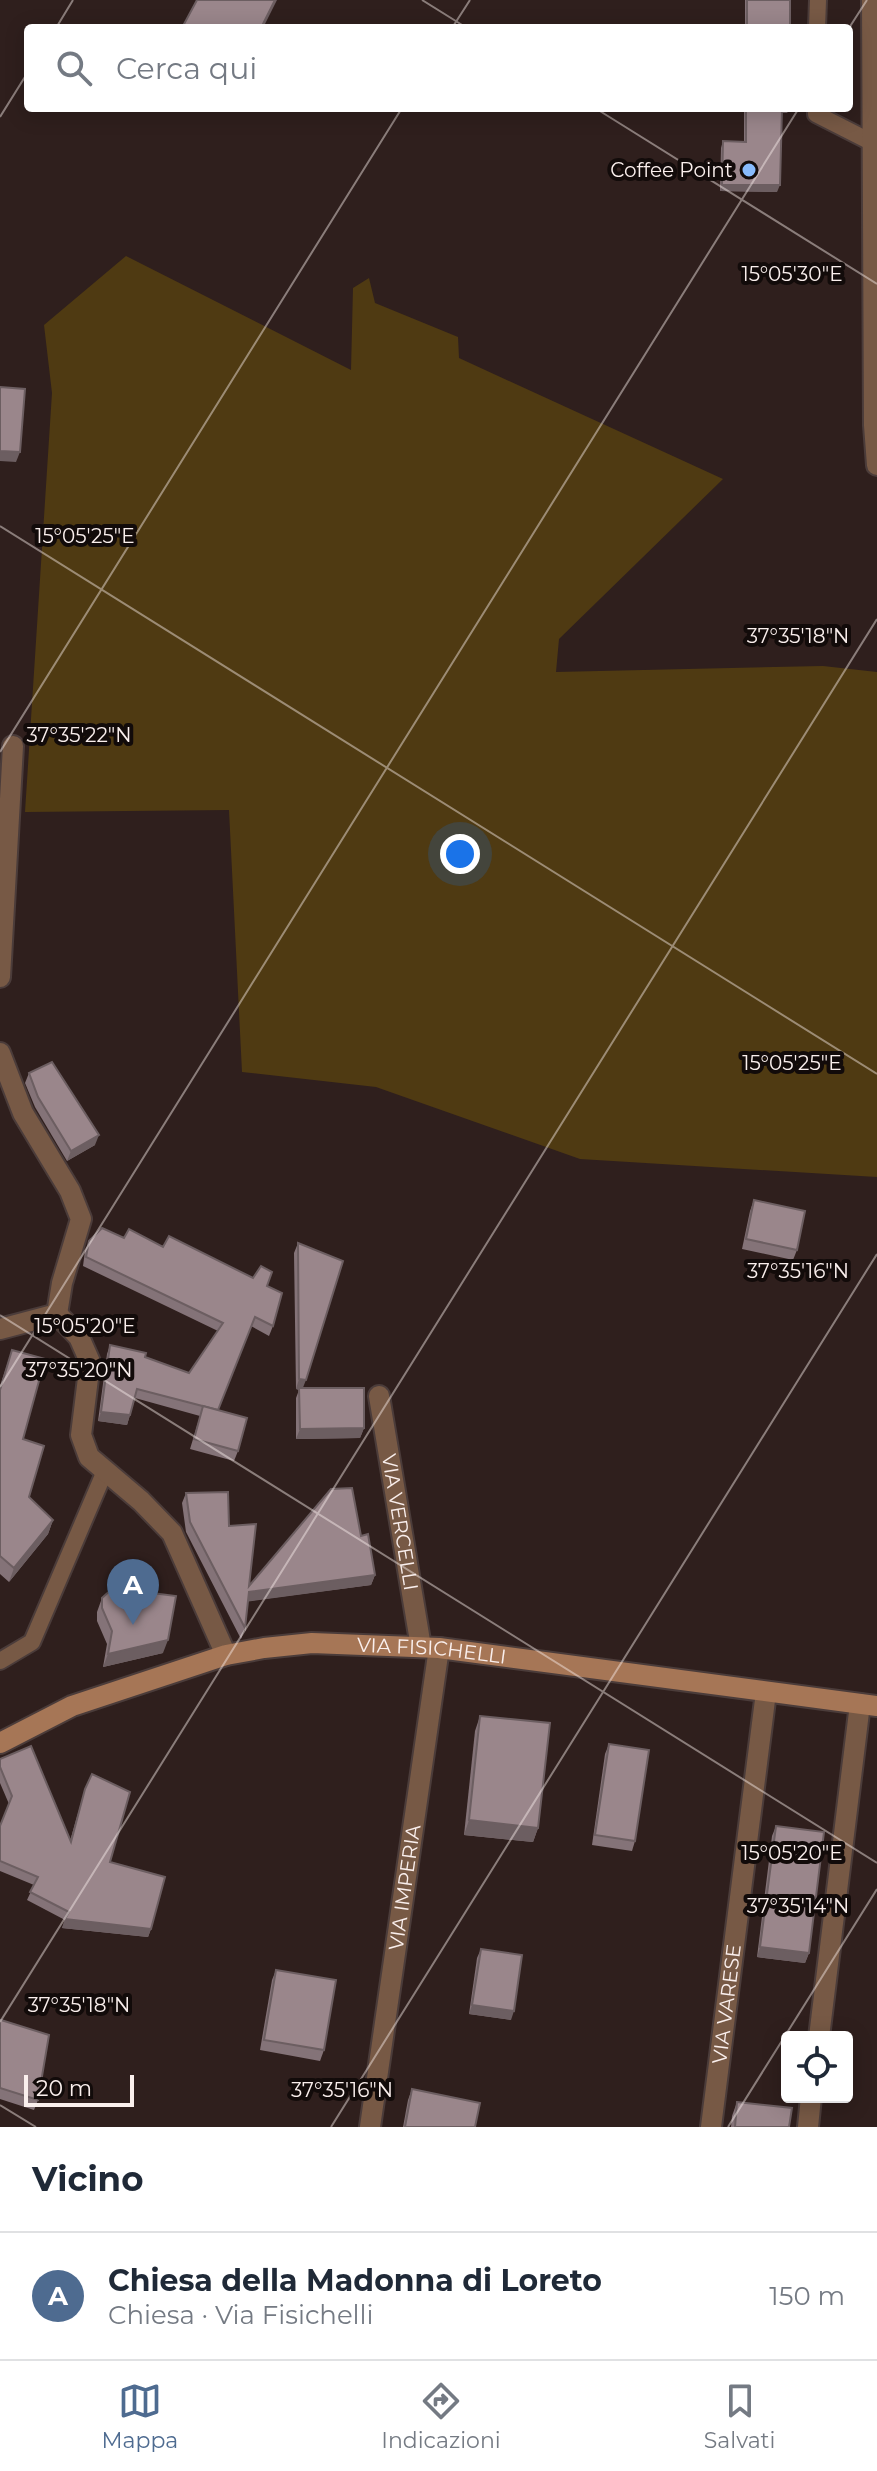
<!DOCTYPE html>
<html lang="it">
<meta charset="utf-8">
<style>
:root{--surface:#fff;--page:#f6f6f7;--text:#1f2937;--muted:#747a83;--line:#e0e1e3;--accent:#4e6b90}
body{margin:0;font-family:Montserrat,sans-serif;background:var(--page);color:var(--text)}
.controls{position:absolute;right:24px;bottom:24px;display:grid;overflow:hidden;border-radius:8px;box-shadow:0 4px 20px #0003}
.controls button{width:72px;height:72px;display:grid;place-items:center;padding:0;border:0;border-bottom:2px solid var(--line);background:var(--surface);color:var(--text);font:40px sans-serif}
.scale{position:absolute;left:24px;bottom:20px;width:110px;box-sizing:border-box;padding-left:8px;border:4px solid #faefed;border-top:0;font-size:22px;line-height:28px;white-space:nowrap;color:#faefed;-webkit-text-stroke:6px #120b0a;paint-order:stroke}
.you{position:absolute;left:460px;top:854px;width:28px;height:28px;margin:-20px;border:6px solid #fff;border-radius:50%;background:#1a73e8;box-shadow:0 0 0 12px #1a73e833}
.badge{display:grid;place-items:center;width:52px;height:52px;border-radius:50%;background:var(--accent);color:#fff;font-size:26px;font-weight:700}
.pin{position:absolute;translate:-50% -66px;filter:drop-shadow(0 2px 4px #0008)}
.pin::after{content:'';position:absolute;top:42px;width:28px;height:24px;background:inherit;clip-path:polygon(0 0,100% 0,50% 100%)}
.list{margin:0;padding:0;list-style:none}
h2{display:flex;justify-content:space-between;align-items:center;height:104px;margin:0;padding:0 32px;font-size:34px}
h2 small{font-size:26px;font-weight:400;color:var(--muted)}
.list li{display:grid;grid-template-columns:52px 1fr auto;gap:24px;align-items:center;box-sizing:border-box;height:128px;padding:0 32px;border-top:2px solid var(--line)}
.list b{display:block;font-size:30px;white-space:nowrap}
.list p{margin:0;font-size:26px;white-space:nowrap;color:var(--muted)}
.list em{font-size:26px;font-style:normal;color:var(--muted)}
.icon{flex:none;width:44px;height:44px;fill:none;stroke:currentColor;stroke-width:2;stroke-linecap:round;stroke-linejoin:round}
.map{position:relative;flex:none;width:877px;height:2127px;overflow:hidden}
.search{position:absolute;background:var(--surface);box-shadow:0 4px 20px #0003;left:24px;right:24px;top:24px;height:88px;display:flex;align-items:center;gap:20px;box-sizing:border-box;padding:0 28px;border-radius:8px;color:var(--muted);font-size:30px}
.sheet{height:232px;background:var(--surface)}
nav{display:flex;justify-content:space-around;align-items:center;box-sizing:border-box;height:112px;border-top:2px solid var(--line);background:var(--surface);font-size:22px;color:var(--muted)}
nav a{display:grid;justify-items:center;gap:4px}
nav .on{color:var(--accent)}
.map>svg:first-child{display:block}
</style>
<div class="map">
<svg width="877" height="2127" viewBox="0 0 877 2127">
<rect width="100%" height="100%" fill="#2f1f1d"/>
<!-- green -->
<polygon fill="#4f3a12" points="126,256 351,370 353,288 369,278 375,303 458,337 459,358 723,479 559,639 556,672 823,666 877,672 877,1177 580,1159 376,1087 242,1072 229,810 25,812 52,393 44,325"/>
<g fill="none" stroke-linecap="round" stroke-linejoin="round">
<defs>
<g id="lane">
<polyline points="817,28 818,0"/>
<polyline points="816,108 816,114 873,143"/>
<polyline points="0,1661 32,1642 105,1471"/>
</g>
<g id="street">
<polyline points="872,0 874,425 877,465"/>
<polyline points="0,977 13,746"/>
<polyline points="0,1053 23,1113 70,1191 81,1219 62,1283 57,1314"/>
<polyline points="0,1329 57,1314 79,1337 90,1362 81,1435 89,1457 141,1501 172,1533 226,1655"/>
<path id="s1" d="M379,1396L421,1647"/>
<polyline points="819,2037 860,1704"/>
<path id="s2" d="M370,2127L439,1648"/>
<path id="s3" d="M711,2127L766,1692"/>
<polyline points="808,2127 811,2097"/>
</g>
<g id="secondary">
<path id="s4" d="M0,1743L72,1706L226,1655L264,1648L312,1643L439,1648L877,1706"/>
</g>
</defs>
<!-- lane casing -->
<use href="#lane" stroke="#4b3c3a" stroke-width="20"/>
<!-- street casing -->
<use href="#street" stroke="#4b3c3a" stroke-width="24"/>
<!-- secondary casing -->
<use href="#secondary" stroke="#4b3c3a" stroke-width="24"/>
<!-- lane -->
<use href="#lane" stroke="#775945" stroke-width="16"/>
<!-- street -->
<use href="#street" stroke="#775945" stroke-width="20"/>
<!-- secondary -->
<use href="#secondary" stroke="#a67656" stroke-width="20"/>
</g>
<!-- wall -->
<g fill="#847378">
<rect x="745" y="0" width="45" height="28"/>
<polygon points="744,108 789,108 787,113 782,113 777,192 720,191 721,148 723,141 744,142"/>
<polygon points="29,1073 95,1145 67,1161 35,1107 25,1083"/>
<polygon points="754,1200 797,1250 793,1260 742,1249 750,1211"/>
<polygon points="124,1238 163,1247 267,1286 273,1326 269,1336 251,1326 218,1410 238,1451 234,1461 190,1449 200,1416 135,1398 127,1425 98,1421 107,1354 110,1345 189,1373 218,1331 83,1266 85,1251 89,1241"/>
<polygon points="298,1243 303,1388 364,1428 360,1438 296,1439 296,1398 299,1390 296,1389 294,1253"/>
<polygon points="12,1350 29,1497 53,1520 48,1534 9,1582 0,1574 0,1386"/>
<polygon points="186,1493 229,1526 249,1586 361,1536 375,1575 371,1585 248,1601 245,1628 241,1639 186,1532 182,1503"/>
<polygon points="102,1598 163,1653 103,1667 107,1644 97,1621 97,1612"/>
<polygon points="480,1716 538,1828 533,1842 464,1835 475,1731"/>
<polygon points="609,1744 635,1841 632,1851 592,1845 605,1754"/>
<polygon points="0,1759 70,1841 85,1789 110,1862 151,1929 148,1937 62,1928 65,1920 27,1900 34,1885 0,1871 0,1826 9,1804 0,1783"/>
<polygon points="776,1826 809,1953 805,1963 757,1957 772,1836"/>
<polygon points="481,1949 511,2020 469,2014 477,1958"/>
<polygon points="276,1970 324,2050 320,2061 260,2050 272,1980"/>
<polygon points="0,2021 38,2100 34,2110 0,2099"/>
<polygon points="412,2089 475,2127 403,2127 408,2100"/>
<polygon points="737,2102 789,2127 731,2127 732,2116"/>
</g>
<!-- shaded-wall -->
<g fill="#6c5e61">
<polygon points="275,0 277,0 263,28 261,28"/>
<polygon points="781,108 789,108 787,113 780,113"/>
<polygon points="722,185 780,185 777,192 720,191"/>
<polygon points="0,451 20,452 16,462 0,461"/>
<polygon points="99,1135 95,1145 67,1161 71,1151"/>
<polygon points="299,1379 306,1380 302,1390 296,1389"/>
<polygon points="101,1412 130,1415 127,1425 98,1421"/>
<polygon points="364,1428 360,1438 296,1439 300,1429"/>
<polygon points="53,1520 48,1534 9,1582 14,1568"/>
<polygon points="375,1575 371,1585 245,1602 249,1592"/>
<polygon points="168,1640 163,1653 103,1667 108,1654"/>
<polygon points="469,1820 538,1828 533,1842 464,1835"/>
<polygon points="65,1919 151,1929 148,1937 62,1928"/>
<polygon points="760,1947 809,1953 805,1963 757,1957"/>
<polygon points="472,2005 514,2011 511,2020 469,2014"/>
</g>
<!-- building -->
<g fill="#9a868b" stroke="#6c5e61" stroke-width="2">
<polygon points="197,0 275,0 261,28 188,28 183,26"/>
<rect x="747" y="0" width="43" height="28"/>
<polygon points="746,108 782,108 780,185 722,185 723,141 746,142"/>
<polygon points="0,387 25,389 20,452 0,451"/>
<polygon points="52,1062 99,1135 71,1151 38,1097 29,1073"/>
<polygon points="754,1200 805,1211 797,1250 746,1239"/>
<polygon points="102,1228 124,1238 129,1229 163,1247 169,1236 253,1278 261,1266 272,1272 267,1286 282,1293 273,1326 255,1317 218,1410 137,1389 130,1415 101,1412 110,1345 146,1353 145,1357 189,1373 223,1323 86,1257 89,1241"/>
<polygon points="298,1243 343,1261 306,1380 299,1379"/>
<polygon points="12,1350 45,1359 23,1439 44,1446 29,1497 53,1520 14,1568 0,1556 0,1390"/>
<polygon points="299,1388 364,1388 364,1428 300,1429"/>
<polygon points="203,1406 247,1418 238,1451 194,1439"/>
<polygon points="352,1488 361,1536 368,1534 375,1575 249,1592 245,1628 190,1522 186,1493 228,1492 229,1526 256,1524 249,1586 331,1489"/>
<polygon points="113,1588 176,1596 168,1640 108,1654 112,1631 102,1608 102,1598"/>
<polygon points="480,1716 550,1723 538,1828 469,1820"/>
<polygon points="609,1744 649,1750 635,1841 595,1835"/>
<polygon points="31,1746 71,1842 85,1789 92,1774 130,1792 110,1862 165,1877 151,1929 65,1919 69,1912 30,1892 38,1877 0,1861 0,1826 12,1796 0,1767 0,1759"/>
<polygon points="776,1826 824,1832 809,1953 760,1947"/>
<polygon points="481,1949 522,1955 514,2011 472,2005"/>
<polygon points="276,1970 336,1980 324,2050 264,2040"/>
<polygon points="1,2020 49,2035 38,2100 0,2088 0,2021"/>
<polygon points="412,2089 480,2103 475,2127 405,2127"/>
<polygon points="737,2102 792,2108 789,2127 735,2127"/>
</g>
<!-- ticks -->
<path fill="none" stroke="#faefed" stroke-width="2" stroke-opacity="0.45" d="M422,0L467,28M56,28L73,0M452,28L470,0M849,28L867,0M595,108L877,284M0,117L28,72M0,526L877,1074M0,752L402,108M0,1315L877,1863M0,1387L799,108M0,2022L877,619M0,2105L36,2127M331,2127L877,1254M728,2127L877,1889"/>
<!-- markers -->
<circle fill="#88bbfc" stroke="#120b0a" stroke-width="3" cx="749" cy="170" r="8"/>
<g text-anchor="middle" stroke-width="8" stroke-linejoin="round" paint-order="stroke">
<!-- poi labels -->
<g font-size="20" fill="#faefed" stroke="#120b0a" text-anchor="end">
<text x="733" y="177">Coffee Point</text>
</g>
<!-- street labels -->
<g font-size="20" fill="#faefed" stroke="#120b0a">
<text dy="7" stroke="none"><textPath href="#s1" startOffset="128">VIA VERCELLI</textPath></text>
<text dy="7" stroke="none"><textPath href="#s4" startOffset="450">VIA FISICHELLI</textPath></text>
<text dy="7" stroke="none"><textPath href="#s2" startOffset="242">VIA IMPERIA</textPath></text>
<text dy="7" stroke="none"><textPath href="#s3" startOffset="124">VIA VARESE</textPath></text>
</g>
</g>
<g font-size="20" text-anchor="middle" fill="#faefed" stroke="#120b0a" stroke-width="8" stroke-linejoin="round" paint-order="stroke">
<text x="792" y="281">15°05'30"E</text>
<text x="85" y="543">15°05'25"E</text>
<text x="798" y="643">37°35'18"N</text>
<text x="79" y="742">37°35'22"N</text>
<text x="792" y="1070">15°05'25"E</text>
<text x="798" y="1278">37°35'16"N</text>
<text x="85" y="1333">15°05'20"E</text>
<text x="79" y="1377">37°35'20"N</text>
<text x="792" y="1860">15°05'20"E</text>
<text x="798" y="1913">37°35'14"N</text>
<text x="79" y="2012">37°35'18"N</text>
<text x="342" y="2097">37°35'16"N</text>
</g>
</svg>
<div class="controls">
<button><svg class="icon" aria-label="locate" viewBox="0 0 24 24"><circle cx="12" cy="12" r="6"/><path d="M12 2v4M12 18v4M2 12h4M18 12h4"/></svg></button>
</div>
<div class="scale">20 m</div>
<div class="you"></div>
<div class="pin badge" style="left:133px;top:1625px">A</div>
<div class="search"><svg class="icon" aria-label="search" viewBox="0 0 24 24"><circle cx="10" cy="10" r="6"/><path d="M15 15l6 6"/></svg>Cerca qui</div>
</div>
<section class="sheet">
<h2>Vicino<small></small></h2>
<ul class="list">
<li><span class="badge">A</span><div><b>Chiesa della Madonna di Loreto</b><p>Chiesa · Via Fisichelli</p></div><em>150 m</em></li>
</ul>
</section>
<nav>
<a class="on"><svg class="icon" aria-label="map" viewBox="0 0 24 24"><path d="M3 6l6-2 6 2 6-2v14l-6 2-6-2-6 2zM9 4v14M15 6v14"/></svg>Mappa</a>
<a><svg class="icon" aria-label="directions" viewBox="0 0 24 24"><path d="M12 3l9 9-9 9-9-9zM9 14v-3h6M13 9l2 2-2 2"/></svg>Indicazioni</a>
<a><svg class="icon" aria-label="saved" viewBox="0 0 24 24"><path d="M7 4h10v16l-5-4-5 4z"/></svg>Salvati</a>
</nav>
